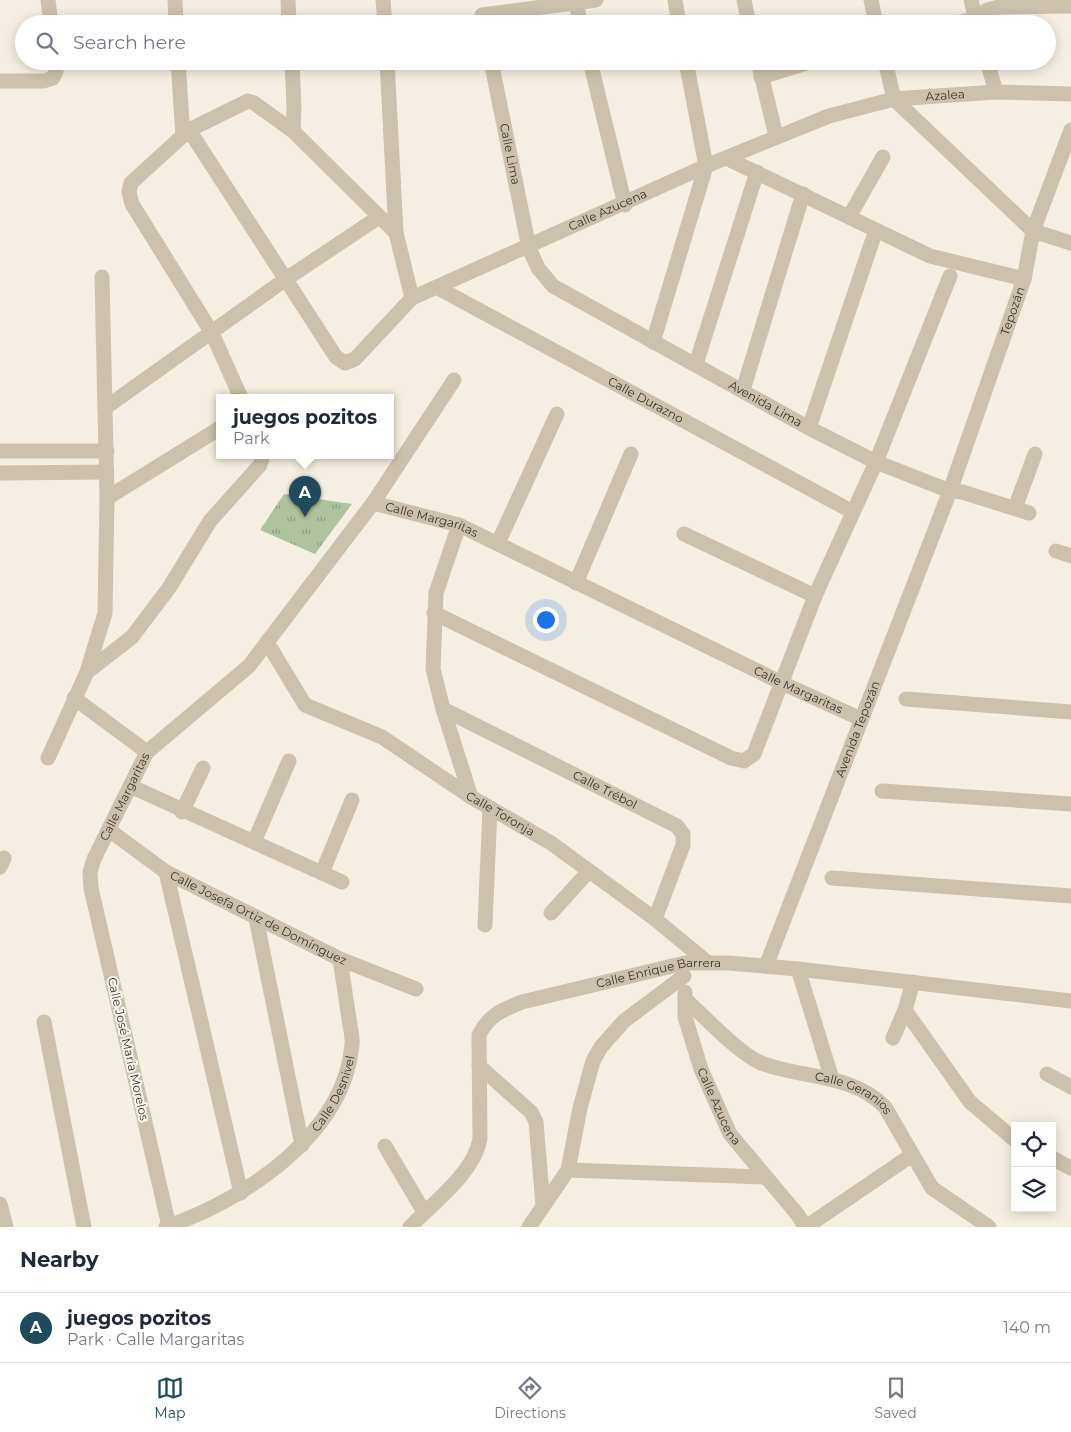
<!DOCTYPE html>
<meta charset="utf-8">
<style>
:root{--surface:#fff;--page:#f6f6f7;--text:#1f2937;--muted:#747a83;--line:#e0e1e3;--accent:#1f4b5d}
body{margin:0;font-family:Montserrat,sans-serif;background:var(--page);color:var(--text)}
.controls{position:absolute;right:15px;bottom:15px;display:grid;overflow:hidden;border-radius:0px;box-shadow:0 2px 12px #0003}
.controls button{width:45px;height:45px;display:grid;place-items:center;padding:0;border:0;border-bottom:1px solid var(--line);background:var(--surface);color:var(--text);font:25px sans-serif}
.you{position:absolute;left:545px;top:619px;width:18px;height:18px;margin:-12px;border:4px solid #fff;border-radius:50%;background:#1a73e8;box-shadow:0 0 0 8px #1a73e833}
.badge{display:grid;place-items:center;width:32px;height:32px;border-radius:50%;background:var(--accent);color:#fff;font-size:16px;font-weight:700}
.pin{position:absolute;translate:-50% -41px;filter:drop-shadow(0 1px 2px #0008)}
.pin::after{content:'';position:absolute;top:26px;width:18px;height:15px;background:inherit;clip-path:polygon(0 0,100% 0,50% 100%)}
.popup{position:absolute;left:216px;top:394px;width:178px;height:65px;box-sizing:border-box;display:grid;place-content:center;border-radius:0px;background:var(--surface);filter:drop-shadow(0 1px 4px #0005);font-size:16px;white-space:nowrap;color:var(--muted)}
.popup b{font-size:19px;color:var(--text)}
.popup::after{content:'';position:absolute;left:50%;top:100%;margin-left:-10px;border:10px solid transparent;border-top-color:var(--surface)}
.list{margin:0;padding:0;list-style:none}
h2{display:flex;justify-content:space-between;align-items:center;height:65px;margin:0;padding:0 20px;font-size:21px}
h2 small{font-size:16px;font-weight:400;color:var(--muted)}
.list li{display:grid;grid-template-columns:32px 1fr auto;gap:15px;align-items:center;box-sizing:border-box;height:70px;padding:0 20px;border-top:1px solid var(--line)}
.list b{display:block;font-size:19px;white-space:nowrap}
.list p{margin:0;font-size:16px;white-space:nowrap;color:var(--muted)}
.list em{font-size:16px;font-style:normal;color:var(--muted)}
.icon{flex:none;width:28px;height:28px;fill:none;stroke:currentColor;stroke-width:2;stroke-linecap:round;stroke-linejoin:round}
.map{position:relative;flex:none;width:1071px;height:1227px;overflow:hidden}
.search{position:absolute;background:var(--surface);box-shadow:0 2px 12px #0003;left:15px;right:15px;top:15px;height:55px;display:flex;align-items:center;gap:12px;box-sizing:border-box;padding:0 18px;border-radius:28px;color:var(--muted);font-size:19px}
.sheet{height:135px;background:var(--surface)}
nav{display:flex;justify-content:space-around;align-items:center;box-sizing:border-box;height:70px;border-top:1px solid var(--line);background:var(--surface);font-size:14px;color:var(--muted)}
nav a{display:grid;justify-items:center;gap:2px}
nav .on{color:var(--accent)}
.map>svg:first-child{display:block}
</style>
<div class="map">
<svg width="1071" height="1227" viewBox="0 0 1071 1227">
<defs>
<pattern id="park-tufts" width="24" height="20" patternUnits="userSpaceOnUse" patternTransform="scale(1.25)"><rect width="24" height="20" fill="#afc39f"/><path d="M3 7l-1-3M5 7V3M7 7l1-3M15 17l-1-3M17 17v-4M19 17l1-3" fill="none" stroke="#8f9f82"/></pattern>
</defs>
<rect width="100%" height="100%" fill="#f4efe0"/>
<!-- park -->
<polygon fill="url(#park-tufts)" points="284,494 352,504 315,554 260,530"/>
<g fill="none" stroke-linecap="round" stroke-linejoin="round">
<!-- minor -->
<g stroke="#ccc2ab" stroke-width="15">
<polyline points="48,0 51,24"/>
<polyline points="175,0 176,24"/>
<polyline points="288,0 289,24"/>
<polyline points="383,0 385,24"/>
<polyline points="575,0 581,24"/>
<polyline points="675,0 679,24"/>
<polyline points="744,0 749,24"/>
<polyline points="871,0 876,24"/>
<polyline points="971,0 977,24"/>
<polyline points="482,15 596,0"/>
<polyline points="953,24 976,18 987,10 999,7 1071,6"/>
<polyline points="178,61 183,136"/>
<polyline points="292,61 294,107 293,131"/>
<polyline points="387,61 396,233 412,298"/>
<path id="s1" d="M491,61L529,248L538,268L553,286L809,428L876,462L950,491L962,492L1029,513"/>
<polyline points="590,61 625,205"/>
<polyline points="758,61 776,136"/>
<polyline points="885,61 894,99"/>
<polyline points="987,61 996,92"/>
<polyline points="761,77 813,61"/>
<polyline points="0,81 44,81 53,78 56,71 55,61"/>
<polyline points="894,99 1033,231 1071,243"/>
<path id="s2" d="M189,130L336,357L345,363L355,359L412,298L706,166L829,116L894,99L996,92L1071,94"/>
<polyline points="726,158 930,256 1024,279"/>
<polyline points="849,217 883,157"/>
<path id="s3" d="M438,288L853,512"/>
<polyline points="653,342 706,166 686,61"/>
<polyline points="696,364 757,172"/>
<polyline points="743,390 803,194"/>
<polyline points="241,398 212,333 132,204 129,192 131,183 189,130 248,101 254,103 293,131 396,233"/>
<polyline points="105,408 286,279 379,217"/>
<polyline points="809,428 876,230"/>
<polyline points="0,451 107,451"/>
<polyline points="0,473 107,472"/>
<polyline points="107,498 220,428"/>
<path id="s4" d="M373,503L459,525L782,683L861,719"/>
<polyline points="1015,508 1035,454"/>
<polyline points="459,525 436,593 433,669 443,709 471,797"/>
<polyline points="684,534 815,596"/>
<polyline points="498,543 557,414"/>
<polyline points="1056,551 1071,556"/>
<polyline points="576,583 631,454"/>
<polyline points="434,613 731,758 744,761 754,754 815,596 876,462 950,276"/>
<path id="s5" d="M267,642L305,705L382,737L471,797L551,843L655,919L707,962"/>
<polyline points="87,672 132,637 169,588 210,521 260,465 263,456"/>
<polyline points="74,698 147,752"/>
<polyline points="906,699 1071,712"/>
<path id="s6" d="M443,709L677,826L683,834V845L655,919"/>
<polyline points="48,758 87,672 105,613 107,498 102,277"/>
<polyline points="130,786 342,882"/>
<polyline points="882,791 1071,804"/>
<polyline points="182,812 203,768"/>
<path id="s7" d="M109,830L166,872L340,959L416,989"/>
<polyline points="254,842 289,761"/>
<polyline points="0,867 4,858"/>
<polyline points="166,872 241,1193"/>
<polyline points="322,873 352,800"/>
<polyline points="832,878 1071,896"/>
<polyline points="551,913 589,871"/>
<polyline points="256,918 302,1145"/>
<polyline points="485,925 490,808"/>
<path id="s8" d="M766,966L950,491L1024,279L1033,231L1071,130"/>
<polyline points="798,969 832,1079"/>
<polyline points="913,982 905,1010 970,1102 1015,1140"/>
<path id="s9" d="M685,992V1017L701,1069L730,1134L798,1215L805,1227"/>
<path id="s10" d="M685,999C704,1016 738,1053 761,1063C802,1079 852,1073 885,1107L932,1188L989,1227"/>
<polyline points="44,1022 84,1227"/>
<polyline points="893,1038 905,1010"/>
<polyline points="479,1066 531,1112 536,1122 543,1206"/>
<polyline points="1047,1074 1071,1087"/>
<polyline points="385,1146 424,1212"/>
<polyline points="1052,1158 1071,1168"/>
<polyline points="568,1170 764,1177"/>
<polyline points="0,1204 6,1227"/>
<path id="s11" d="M169,1226L91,888L90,872L94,859L147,752L249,666L373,503L454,380"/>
<path id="s12" d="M166,1227C244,1200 344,1135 352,1045C353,1037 350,1027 349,1019C346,999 343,979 340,959"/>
<path id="s13" d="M410,1227C434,1202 474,1173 480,1139L479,1035C489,1015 502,1010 522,1002L685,963H729L798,969L1071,1001"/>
<polyline points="529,1227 568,1170 580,1108 593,1061 601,1047 624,1021 684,976"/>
<polyline points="806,1227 912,1155"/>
</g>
</g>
<g text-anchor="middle" stroke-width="4" stroke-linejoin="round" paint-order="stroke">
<!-- street labels -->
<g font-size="12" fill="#3a332b" stroke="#fbf7ed">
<text dy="4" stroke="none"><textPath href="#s2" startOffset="949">Azalea</textPath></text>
<text dy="4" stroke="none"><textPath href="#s1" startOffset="95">Calle Lima</textPath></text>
<text dy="4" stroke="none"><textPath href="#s2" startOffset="590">Calle Azucena</textPath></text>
<text dy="4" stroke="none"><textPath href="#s8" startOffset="700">Tepozán</textPath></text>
<text dy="4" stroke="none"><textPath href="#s3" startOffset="236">Calle Durazno</textPath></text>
<text dy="4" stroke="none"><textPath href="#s1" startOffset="479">Avenida Lima</textPath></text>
<text dy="4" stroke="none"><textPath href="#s4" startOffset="61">Calle Margaritas</textPath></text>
<text dy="4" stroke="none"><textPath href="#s4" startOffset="466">Calle Margaritas</textPath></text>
<text dy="4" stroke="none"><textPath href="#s8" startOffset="254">Avenida Tepozán</textPath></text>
<text dy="4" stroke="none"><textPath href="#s6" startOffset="181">Calle Trébol</textPath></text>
<text dy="4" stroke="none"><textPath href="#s11" startOffset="446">Calle Margaritas</textPath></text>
<text dy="4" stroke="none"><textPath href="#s5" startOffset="298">Calle Toronja</textPath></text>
<text dy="4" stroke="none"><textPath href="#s7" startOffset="174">Calle Josefa Ortiz de Domínguez</textPath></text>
<text dy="4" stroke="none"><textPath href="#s13" startOffset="414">Calle Enrique Barrera</textPath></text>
<text transform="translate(128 1049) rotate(77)" y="4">Calle José María Morelos</text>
<text dy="4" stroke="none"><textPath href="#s12" startOffset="221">Calle Desnivel</textPath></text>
<text dy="4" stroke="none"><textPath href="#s10" startOffset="198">Calle Geranios</textPath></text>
<text dy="4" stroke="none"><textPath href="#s9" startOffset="121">Calle Azucena</textPath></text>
</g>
</g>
</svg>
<div class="controls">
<button><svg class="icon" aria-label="locate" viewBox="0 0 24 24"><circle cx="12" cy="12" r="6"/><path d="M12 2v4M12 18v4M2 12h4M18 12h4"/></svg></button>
<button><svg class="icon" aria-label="layers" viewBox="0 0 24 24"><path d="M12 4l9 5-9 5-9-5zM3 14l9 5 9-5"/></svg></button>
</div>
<div class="you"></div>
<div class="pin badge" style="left:305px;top:517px">A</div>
<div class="popup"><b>juegos pozitos</b>Park</div>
<div class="search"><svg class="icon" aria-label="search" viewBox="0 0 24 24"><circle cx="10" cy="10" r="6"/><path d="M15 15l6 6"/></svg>Search here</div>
</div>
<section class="sheet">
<h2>Nearby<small></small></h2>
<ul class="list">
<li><span class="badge">A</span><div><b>juegos pozitos</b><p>Park · Calle Margaritas</p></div><em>140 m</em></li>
</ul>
</section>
<nav>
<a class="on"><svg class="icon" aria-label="map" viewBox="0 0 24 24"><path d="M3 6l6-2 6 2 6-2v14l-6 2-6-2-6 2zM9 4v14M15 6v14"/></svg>Map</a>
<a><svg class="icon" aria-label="directions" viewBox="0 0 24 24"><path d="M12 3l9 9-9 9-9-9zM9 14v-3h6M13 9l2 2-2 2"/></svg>Directions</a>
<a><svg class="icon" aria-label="saved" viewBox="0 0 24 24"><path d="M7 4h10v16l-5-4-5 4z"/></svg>Saved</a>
</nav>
